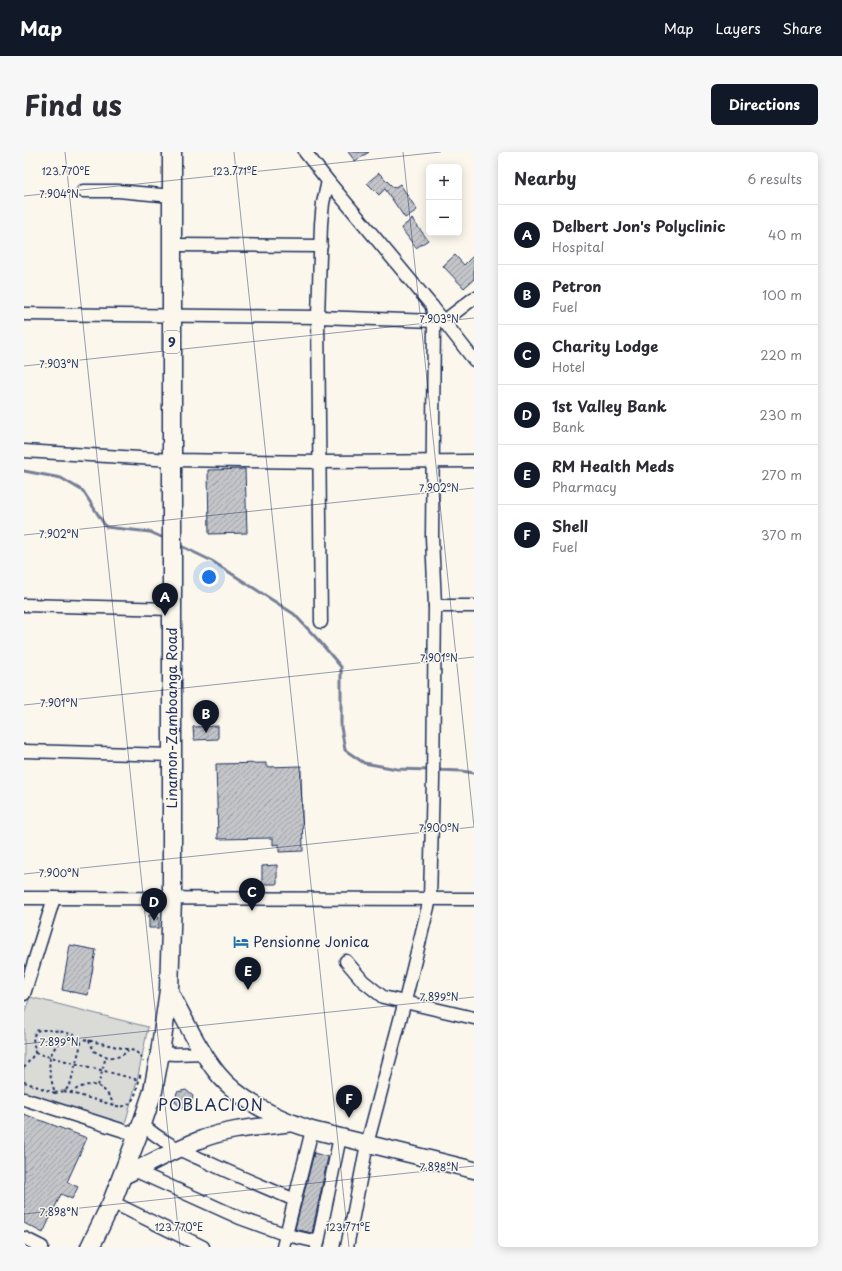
<!DOCTYPE html>
<meta charset="utf-8">
<style>
:root{--surface:#fff;--page:#f7f7f7;--text:#2b2b33;--muted:#7c7c81;--line:#e1e1e2;--accent:#111827}
body{margin:0;font-family:"Playpen Sans",sans-serif;background:var(--page);color:var(--text)}
.controls{position:absolute;right:12px;top:12px;display:grid;overflow:hidden;border-radius:6px;box-shadow:0 2px 10px #0003}
.controls button{width:36px;height:36px;display:grid;place-items:center;padding:0;border:0;border-bottom:1px solid var(--line);background:var(--surface);color:var(--text);font:20px sans-serif}
.you{position:absolute;left:185px;top:425px;width:14px;height:14px;margin:-10px;border:3px solid #fff;border-radius:50%;background:#1a73e8;box-shadow:0 0 0 6px #1a73e833}
.badge{display:grid;place-items:center;width:26px;height:26px;border-radius:50%;background:var(--accent);color:#fff;font-size:13px;font-weight:700}
.pin{position:absolute;translate:-50% -33px;filter:drop-shadow(0 1px 2px #0008)}
.pin::after{content:'';position:absolute;top:21px;width:14px;height:12px;background:inherit;clip-path:polygon(0 0,100% 0,50% 100%)}
.list{margin:0;padding:0;list-style:none}
h2{display:flex;justify-content:space-between;align-items:center;height:52px;margin:0;padding:0 16px;font-size:17px}
h2 small{font-size:13px;font-weight:400;color:var(--muted)}
.list li{display:grid;grid-template-columns:26px 1fr auto;gap:12px;align-items:center;box-sizing:border-box;height:60px;padding:0 16px;border-top:1px solid var(--line)}
.list b{display:block;font-size:15px;white-space:nowrap}
.list p{margin:0;font-size:13px;white-space:nowrap;color:var(--muted)}
.list em{font-size:13px;font-style:normal;color:var(--muted)}
.map{position:relative;flex:none;width:450px;height:1095px;overflow:hidden;border-radius:6px}
header{display:flex;align-items:center;gap:24px;box-sizing:border-box;height:56px;padding:0 20px;background:var(--accent);color:#fff}
header strong{font-size:19px}
nav{display:flex;gap:22px;margin-inline-start:auto;font-size:14px}
.intro{display:flex;align-items:center;justify-content:space-between;box-sizing:border-box;height:96px;padding:0 24px}
h1{margin:0;font-size:28px}
.button{padding:10px 18px;border-radius:6px;background:var(--accent);color:#fff;font-size:14px;font-weight:700}
main{display:flex;gap:24px;padding:0 24px}
aside{flex:1;background:var(--surface);border-radius:6px;box-shadow:0 2px 10px #0003}
.map>svg:first-child{display:block}
</style>
<header>
<strong>Map</strong>
<nav><a>Map</a><a>Layers</a><a>Share</a></nav>
</header>
<div class="intro"><h1>Find us</h1><a class="button">Directions</a></div>
<main>
<div class="map">
<svg width="450" height="1095" viewBox="0 0 450 1095">
<defs>
<pattern id="building-hatch" width="6" height="6" patternUnits="userSpaceOnUse"><rect width="6" height="6" fill="#c3c5c9"/><path d="M-1 1l2-2M0 6l6-6M5 7l2-2" fill="none" stroke="#9ea0a6"/></pattern>
</defs>
<rect width="100%" height="100%" fill="#fbf7ec"/>
<filter id="ink" filterUnits="userSpaceOnUse"><feTurbulence type="fractalNoise" baseFrequency=".025" numOctaves="2"/><feDisplacementMap in="SourceGraphic" scale="8" xChannelSelector="R" yChannelSelector="G"/><feConvolveMatrix kernelMatrix="1 2 1 2 8 2 1 2 1" color-interpolation-filters="sRGB"/></filter>
<g filter="url(#ink)">
<!-- green -->
<polygon fill="#dadad7" stroke="#7a849a" points="6,845 124,875 113,929 100,975 0,941 0,862"/>
<g fill="none" stroke-linecap="round" stroke-linejoin="round">
<!-- stream -->
<g stroke="#747e96" stroke-width="3">
<polyline points="0,319 37,326 59,339 82,375 126,380 142,387"/>
<polyline points="155,393 188,409 270,462 297,491 317,515 317,575 321,598 340,611 373,617 406,618"/>
<polyline points="412,618 438,619 450,621"/>
</g>
</g>
<!-- building -->
<g fill="url(#building-hatch)" stroke="#1b2f5e">
<polygon points="324,0 345,0 331,9"/>
<polygon points="355,21 370,36 376,32 393,58 381,66 361,37 355,43 343,31"/>
<polygon points="388,67 404,88 392,96 377,76"/>
<polygon points="431,103 440,113 450,103 450,127 440,136 419,114"/>
<polygon points="221,317 223,381 185,382 184,318"/>
<polygon points="194,574 194,587 170,588 169,575"/>
<polygon points="242,611 242,615 277,614 279,699 255,700 255,692 249,693 249,686 194,687 192,612"/>
<polygon points="253,713 253,732 238,732 238,714"/>
<polygon points="125,763 135,764 135,776 125,776"/>
<polygon points="46,793 72,798 64,843 38,838"/>
<polygon points="162,938 169,944 167,953 158,956 151,950 153,940"/>
<polygon points="0,962 63,986 43,1030 54,1035 48,1047 37,1042 19,1081 0,1071"/>
<polygon points="290,1001 304,1005 288,1081 271,1077"/>
</g>
<g fill="none" stroke-linecap="round" stroke-linejoin="round">
<defs>
<g id="minor">
<polyline points="281,0 304,29 408,154 450,208"/>
<polyline points="59,39 94,39 148,44"/>
<polyline points="148,93 297,94"/>
<polyline points="0,162 294,165 410,169"/>
<polyline points="420,169 450,146"/>
<polyline points="0,299 148,308 296,310 450,309"/>
<polyline points="0,453 148,457"/>
<polyline points="411,454 450,454"/>
<polyline points="297,470 294,165 297,72 299,51 304,29"/>
<polyline points="0,599 148,603"/>
<polyline points="0,746 450,747"/>
<polyline points="322,809 339,829 359,845 450,866"/>
<polyline points="0,842 30,746"/>
<polyline points="136,901 151,902 180,901"/>
<polyline points="0,947 113,983"/>
<path d="M118,972C136,989 158,999 181,1009C210,1023 241,1035 271,1048"/>
<polyline points="112,1019 216,1066 263,1083 294,1090"/>
<polyline points="88,1050 179,1095"/>
<polyline points="0,1086 18,1095"/>
<polyline points="259,1095 288,978"/>
<polyline points="293,1095 316,985"/>
<polyline points="323,1095 343,992 381,849 406,747 409,628 411,454 408,385 410,169 408,154"/>
</g>
<g id="major">
<path d="M145,838C160,866 174,897 194,922C217,950 255,967 288,978L450,1018"/>
<path d="M97,1025C124,1013 150,997 178,987C206,976 238,975 269,971"/>
</g>
<polyline id="highway" points="66,1095 88,1050 118,972 129,939 136,901 145,838 148,746 148,0"/>
</defs>
<!-- minor casing -->
<use href="#minor" stroke="#1b2f5e" stroke-width="15"/>
<!-- major casing -->
<use href="#major" stroke="#1b2f5e" stroke-width="19"/>
<!-- highway casing -->
<use href="#highway" stroke="#1b2f5e" stroke-width="21"/>
<!-- path -->
<g stroke="#1b2f5e" stroke-width="2" stroke-dasharray="3 3" stroke-linecap="butt">
<polyline points="54,886 111,899 117,904 119,910"/>
<path d="M65,888L70,899C81,906 95,909 104,898"/>
<polyline points="11,901 115,928"/>
<path d="M0,916L11,901L9,886L12,879C20,876 49,880 55,886C57,889 57,889 57,892L46,933L41,939L31,941"/>
<path d="M0,930L31,941C23,915 20,897 47,883"/>
<polyline points="74,934 82,904"/>
<path d="M40,939L93,954C112,958 113,934 117,920"/>
<path d="M46,941C67,927 80,931 90,953"/>
</g>
<!-- minor -->
<use href="#minor" stroke="#fbf7ec" stroke-width="12"/>
<!-- major -->
<use href="#major" stroke="#fbf7ec" stroke-width="16"/>
<!-- highway -->
<use href="#highway" stroke="#fbf7ec" stroke-width="18"/>
</g>
</g>
<!-- ticks -->
<path fill="none" stroke="#1b2f5e" stroke-width="1" stroke-opacity="0.45" d="M41,0L156,1095M210,0L325,1095M379,0L450,675M0,44L417,0M0,214L450,166M0,383L450,336M0,553L450,505M0,722L450,675M0,892L450,845M0,1062L450,1014"/>
<!-- icons -->
<defs>
<symbol id="hotel-bare" viewBox="-9 -9 18 18"><path d="M-6-4.5h1.5V1H6V5H4.5V3h-9V5H-6ZM-4 0a1.8 1.8 0 1 1 3.6 0ZM.5 0V-2.5h3Q6-2.5 6 0Z" fill="#1f6fb2" stroke="#fbf7ec" stroke-width="2.5" paint-order="stroke"/></symbol>
</defs>
<g fill-rule="evenodd">
<use href="#hotel-bare" x="206" y="779" width="22" height="22"/>
</g>
<g text-anchor="middle" stroke-width="3" stroke-linejoin="round" paint-order="stroke">
<!-- shield labels -->
<rect fill="#fbf7ec" stroke="#5e6b89" stroke-width="1" x="140" y="179" width="16" height="22" rx="3"/>
<g font-size="13" font-weight="bold" fill="#1b2f5e">
<text x="148" y="195">9</text>
</g>
<!-- street labels -->
<g font-size="14" fill="#1b2f5e" stroke="#fbf7ec">
<text transform="translate(148 566) rotate(-90)" y="5">Linamon-Zamboanga Road</text>
</g>
<!-- poi labels -->
<g font-size="14" fill="#1b2f5e" stroke="#fbf7ec" text-anchor="start">
<text x="229" y="795">Pensionne Jonica</text>
</g>
<!-- quarter labels -->
<g font-size="16" letter-spacing="1" fill="#1b2f5e" stroke="#fbf7ec">
<text x="187" y="959">POBLACION</text>
</g>
</g>
<g font-size="10" text-anchor="middle" fill="#1b2f5e" stroke="#fbf7ec" stroke-width="3" stroke-linejoin="round" paint-order="stroke">
<text x="42" y="23">123.770°E</text>
<text x="211" y="23">123.771°E</text>
<text x="35" y="46">7.904°N</text>
<text x="415" y="171">7.903°N</text>
<text x="35" y="216">7.903°N</text>
<text x="415" y="340">7.902°N</text>
<text x="35" y="386">7.902°N</text>
<text x="415" y="510">7.901°N</text>
<text x="35" y="555">7.901°N</text>
<text x="415" y="680">7.900°N</text>
<text x="35" y="725">7.900°N</text>
<text x="415" y="849">7.899°N</text>
<text x="35" y="894">7.899°N</text>
<text x="415" y="1019">7.898°N</text>
<text x="35" y="1064">7.898°N</text>
<text x="155" y="1079">123.770°E</text>
<text x="324" y="1079">123.771°E</text>
</g>
</svg>
<div class="controls">
<button>+</button>
<button>−</button>
</div>
<div class="you"></div>
<div class="pin badge" style="left:141px;top:464px">A</div>
<div class="pin badge" style="left:182px;top:581px">B</div>
<div class="pin badge" style="left:228px;top:759px">C</div>
<div class="pin badge" style="left:130px;top:769px">D</div>
<div class="pin badge" style="left:224px;top:838px">E</div>
<div class="pin badge" style="left:325px;top:966px">F</div>
</div>
<aside>
<h2>Nearby<small>6 results</small></h2>
<ul class="list">
<li><span class="badge">A</span><div><b>Delbert Jon's Polyclinic</b><p>Hospital</p></div><em>40 m</em></li>
<li><span class="badge">B</span><div><b>Petron</b><p>Fuel</p></div><em>100 m</em></li>
<li><span class="badge">C</span><div><b>Charity Lodge</b><p>Hotel</p></div><em>220 m</em></li>
<li><span class="badge">D</span><div><b>1st Valley Bank</b><p>Bank</p></div><em>230 m</em></li>
<li><span class="badge">E</span><div><b>RM Health Meds</b><p>Pharmacy</p></div><em>270 m</em></li>
<li><span class="badge">F</span><div><b>Shell</b><p>Fuel</p></div><em>370 m</em></li>
</ul>
</aside>
</main>
